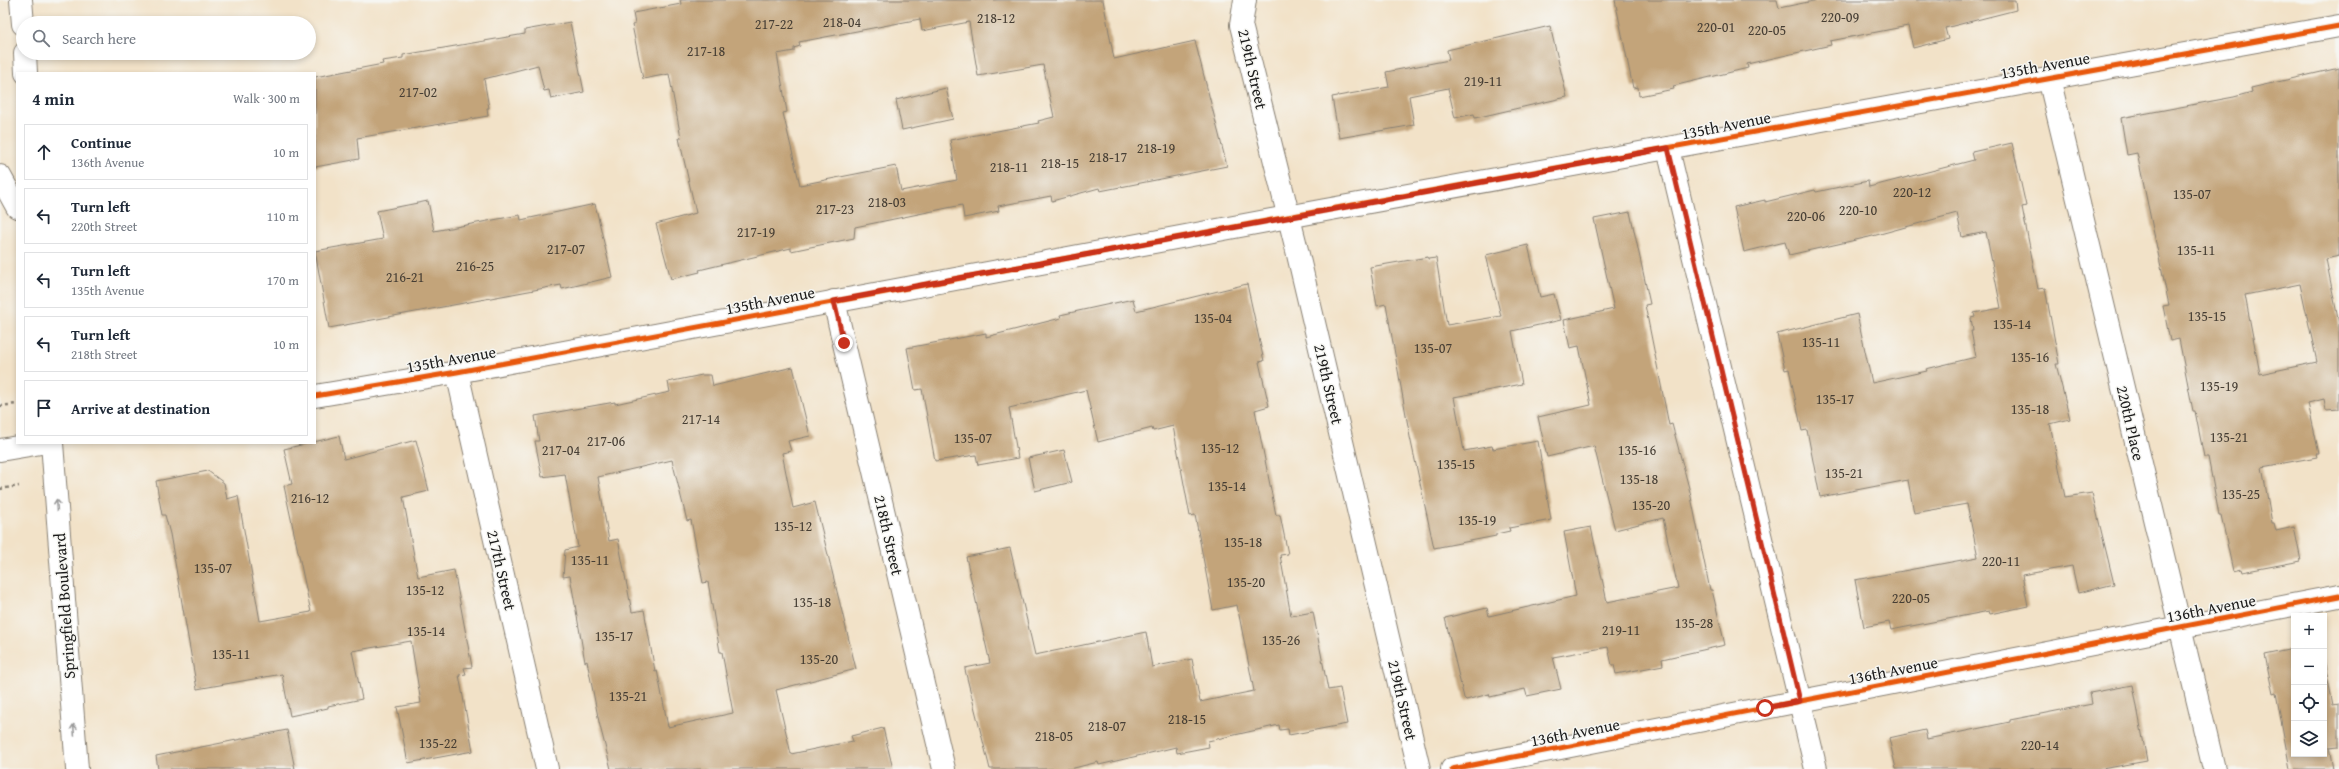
<!DOCTYPE html>
<meta charset="utf-8">
<style>
:root{--surface:#fff;--page:#f2f2f3;--text:#1f2937;--muted:#747a83;--line:#e0e1e3}
body{margin:0;font-family:"Gentium Book Plus",serif;background:var(--page);color:var(--text)}
.controls{position:absolute;right:12px;bottom:12px;display:grid;overflow:hidden;border-radius:0px;box-shadow:0 2px 6px #0003}
.controls button{width:36px;height:36px;display:grid;place-items:center;padding:0;border:0;border-bottom:1px solid var(--line);background:var(--surface);color:var(--text);font:20px sans-serif}
.stop{position:absolute;width:12px;height:12px;margin:-9px;border:3px solid #c8321e;border-radius:50%;background:#fff}
.stop.end{background:#c8321e;border-color:#fff;box-shadow:0 1px 4px #0008}
.list{margin:0;padding:0;list-style:none}
h2{display:flex;justify-content:space-between;align-items:center;height:52px;margin:0;padding:0 16px;font-size:17px}
h2 small{font-size:13px;font-weight:400;color:var(--muted)}
.list li{display:grid;grid-template-columns:26px 1fr auto;gap:12px;align-items:center;box-sizing:border-box;height:56px;margin:0 8px 8px;padding:0 8px;border:1px solid var(--line);border-radius:0px}
.list b{display:block;font-size:15px;white-space:nowrap}
.list p{margin:0;font-size:13px;white-space:nowrap;color:var(--muted)}
.list em{font-size:13px;font-style:normal;color:var(--muted)}
.icon{flex:none;width:22px;height:22px;fill:none;stroke:currentColor;stroke-width:2;stroke-linecap:round;stroke-linejoin:round}
.map{position:relative;flex:none;width:2339px;height:769px;overflow:hidden}
.search{position:absolute;background:var(--surface);box-shadow:0 2px 6px #0003;left:16px;top:16px;width:300px;height:44px;display:flex;align-items:center;gap:10px;box-sizing:border-box;padding:0 14px;border-radius:22px;color:var(--muted);font-size:15px}
.panel{position:absolute;background:var(--surface);box-shadow:0 2px 6px #0003;left:16px;top:72px;width:300px;height:372px;border-radius:0px}
.map>svg:first-child{display:block}
</style>
<div class="map">
<svg width="2339" height="769" viewBox="0 0 2339 769">
<rect width="100%" height="100%" fill="#f6f6f2"/>
<filter id="ink" filterUnits="userSpaceOnUse"><feTurbulence type="fractalNoise" baseFrequency=".025" numOctaves="2"/><feDisplacementMap in="SourceGraphic" scale="8" xChannelSelector="R" yChannelSelector="G"/><feConvolveMatrix kernelMatrix="1 2 1 2 8 2 1 2 1" color-interpolation-filters="sRGB"/></filter>
<filter id="wash" filterUnits="userSpaceOnUse"><feTurbulence type="fractalNoise" baseFrequency=".012" numOctaves="4" result="noise"/><feDisplacementMap in="SourceGraphic" scale="16" xChannelSelector="R" yChannelSelector="G"/><feGaussianBlur stdDeviation="0.9" result="paint"/><feColorMatrix in="noise" values="0 0 0 0 0 0 0 0 0 0 0 0 0 0 0 0 0 1.4 0 .05"/><feComposite in="paint" operator="in"/></filter>
<g filter="url(#wash)">
<rect width="100%" height="100%" fill="#f2e2c8"/>
<g id="blocks">
<!-- building -->
<g fill="#c3a47a" fill-rule="evenodd">
<path d="M680,0H1103L1114,59L1195,41L1227,166L1100,191L1099,188L1052,201L1051,196L998,206L999,211L964,218L962,205L855,227L854,238L791,251V248L699,270L700,272L671,279L656,224L696,213L679,138H681L669,74L643,79L632,25L635,24L633,13L681,4ZM920,19L922,31L969,22L978,76L1043,65L1054,117L1038,121L1039,123L950,140L957,180L901,191L896,166L800,185L783,113L787,112L777,54L794,51V48L800,46L799,42Z"/>
<polygon points="1615,0 1777,0 1779,8 1818,0 2015,0 2016,10 1945,28 1948,39 1913,48 1908,26 1830,41 1831,45 1747,64 1748,68 1673,86 1674,89 1639,96 1638,87 1633,88"/>
<polygon points="570,22 584,92 551,99 549,90 544,91 538,65 484,79 489,108 487,108 488,116 357,138 359,159 315,167 315,77 383,64 382,61 403,58 403,55 525,34 525,30"/>
<polygon points="1550,26 1567,97 1475,118 1474,114 1455,118 1448,88 1409,96 1414,125 1339,138 1332,97 1389,87 1386,72 1449,60 1447,50"/>
<path d="M2339,68V256L2326,259L2339,324V409L2326,410L2324,399L2308,403L2319,454H2316L2317,457L2262,467L2272,523H2274L2276,531L2294,527L2301,561L2242,572L2241,569L2233,571L2221,515H2219L2208,457H2204L2195,411H2193L2179,339L2170,341L2163,306L2169,305L2137,153L2127,155L2121,118L2234,97L2252,92L2251,88ZM2300,284L2317,362L2260,374L2245,295Z"/>
<polygon points="946,88 953,119 902,130 896,100"/>
<polygon points="2012,143 2026,206 2022,207 2038,289 2045,288 2059,364 2056,364 2070,419 2050,424 2065,497 2092,493 2114,584 2078,593 2072,566 2022,575 2028,606 1990,614 1989,611 1891,630 1889,622 1864,627 1855,580 1978,557 1967,504 1914,513 1908,480 1820,497 1807,430 1802,431 1789,369 1785,370 1777,334 1857,314 1872,383 1927,371 1926,369 1976,357 1971,331 1973,331 1971,318 1975,317 1974,313 2001,308 1986,232 1962,237 1957,213 1869,237 1789,255 1785,242 1744,252 1734,207 1765,200 1765,202 1815,190 1816,192 1868,181 1869,187 1974,160 1972,152"/>
<polygon points="428,201 434,231 520,215 521,220 595,204 612,277 562,289 561,285 329,328 315,251 383,239 377,211"/>
<polygon points="1630,212 1650,304 1645,305 1669,425 1672,424 1690,492 1710,590 1712,590 1725,645 1662,659 1663,665 1616,674 1614,665 1612,665 1608,647 1553,657 1561,689 1527,696 1525,689 1490,697 1489,694 1466,700 1464,698 1445,618 1487,608 1489,616 1576,596 1564,532 1591,527 1607,602 1678,588 1663,518 1615,530 1594,446 1547,457 1538,417 1591,405 1579,346 1570,348 1564,320 1614,309 1594,219"/>
<polygon points="1528,245 1540,297 1554,294 1561,320 1512,331 1522,384 1454,397 1464,451 1492,446 1493,449 1538,441 1551,520 1509,528 1510,531 1496,534 1496,536 1434,548 1410,437 1386,304 1377,306 1370,267 1428,257 1428,259 1436,258 1447,325 1501,316 1486,255"/>
<polygon points="1247,284 1264,361 1259,362 1269,406 1255,410 1276,515 1280,515 1288,554 1280,555 1291,616 1313,612 1328,690 1340,688 1347,724 1289,735 1288,729 1280,730 1279,725 1208,741 1209,747 1177,753 1176,747 1099,765 1098,762 1070,769 990,769 965,670 965,668 990,663 966,557 1010,548 1035,655 1146,632 1152,667 1192,659 1200,702 1254,691 1237,605 1213,610 1195,515 1190,516 1173,426 1153,431 1152,428 1098,442 1086,390 1009,408 1018,458 978,465 976,455 935,461 922,389 915,390 907,348 986,333 986,337 1061,318 1060,315 1133,299 1136,311"/>
<path d="M793,367L810,436L788,441L791,451L782,453L793,508L815,502L856,669L776,690L791,754L853,741L851,736L883,728L893,769H611L599,722L587,661L585,662L570,576L563,577L565,550L578,547L565,474L542,477L535,441H539L535,416L615,402V404L670,392L668,382L702,375H711L713,386ZM672,460L687,521L691,520L703,583L708,582L720,652H722L733,713L668,727L657,670L655,671L644,610L632,612L618,539L609,541L598,477Z"/>
<polygon points="339,436 344,459 416,440 429,491 403,497 418,577 454,570 472,667 464,668 466,674 459,675 473,751 408,763 397,707 421,703 411,641 352,651 362,699 328,706 328,708 290,716 282,674 197,689 170,534 165,515 162,515 156,481 208,471 224,483 227,499 238,496 260,621 311,612 284,486 292,484 284,449"/>
<polygon points="1064,450 1072,482 1035,491 1028,458"/>
<polygon points="2294,649 2294,754 2324,754 2324,660 2333,705 2339,704 2339,747 2329,748 2333,769 2290,769 2276,693 2273,694 2265,655"/>
<polygon points="2133,685 2147,761 2102,769 1896,769 1889,738 1925,730 1927,739 2010,722 2010,720 2092,704 2090,693"/>
<polygon points="287,730 295,769 158,769 156,756"/>
</g>
</g>
</g>
<g filter="url(#ink)">
<use href="#blocks" fill-opacity="0" stroke="#877f72" stroke-width="1"/>
<g fill="none" stroke-linecap="round" stroke-linejoin="round">
<defs>
<g id="minor">
<polyline points="1245,0 1241,25 1296,246 1419,769"/>
<polyline points="2049,78 2214,769"/>
<polyline points="1668,149 1816,769"/>
<polyline points="834,301 944,769"/>
<polyline points="457,372 547,769"/>
<polyline points="315,396 457,372 1320,211 2339,26"/>
<polyline points="0,450 41,443"/>
<polyline points="1452,769 2339,596"/>
</g>
<g id="major">
<polyline points="21,0 23,24"/>
<polyline points="25,53 26,73"/>
<polyline points="0,176 17,207"/>
<polyline points="52,443 77,769"/>
</g>
</defs>
<!-- minor casing -->
<use href="#minor" stroke="#877f72" stroke-width="24"/>
<!-- major casing -->
<use href="#major" stroke="#877f72" stroke-width="24"/>
<!-- path -->
<g stroke="#877f72" stroke-width="2.5" stroke-dasharray="3 3" stroke-linecap="butt">
<polyline points="0,406 17,404"/>
<polyline points="0,489 19,486"/>
</g>
<!-- minor -->
<use href="#minor" stroke="#fff" stroke-width="22"/>
<!-- major -->
<use href="#major" stroke="#fff" stroke-width="22"/>
<defs>
<g id="cycleway">
<polyline points="315,396 457,372 1320,211 2339,26"/>
<polyline points="1452,769 2339,596"/>
</g>
</defs>
<!-- cycleway casing -->
<use href="#cycleway" stroke="#f6f6f2" stroke-width="8"/>
<!-- cycleway -->
<use href="#cycleway" stroke="#e8590c" stroke-width="5"/>
</g>
<!-- one-way arrows -->
<defs><path id="oneway-shaft" d="M-6 0H5M1.5-3L5.5 0L1.5 3" fill="none" stroke-width="1.6" stroke-linecap="round" stroke-linejoin="round"/></defs>
<g stroke="#999">
<use href="#oneway-shaft" transform="translate(57 505) rotate(-94)"/>
<use href="#oneway-shaft" transform="translate(74 730) rotate(-94)"/>
</g>
</g>
<g fill="none" stroke-linecap="round" stroke-linejoin="round" filter="url(#ink)">
<!-- route -->
<polyline stroke="#c8321e" stroke-width="5" points="844,343 834,301 1668,148 1800,701 1765,708"/>
</g>
<g text-anchor="middle" stroke-width="3" stroke-linejoin="round" paint-order="stroke">
<!-- number labels -->
<g font-size="14" fill="#463e34">
<text x="1840" y="22">220-09</text>
<text x="996" y="23">218-12</text>
<text x="842" y="27">218-04</text>
<text x="774" y="29">217-22</text>
<text x="1716" y="32">220-01</text>
<text x="1767" y="35">220-05</text>
<text x="706" y="56">217-18</text>
<text x="1483" y="86">219-11</text>
<text x="418" y="97">217-02</text>
<text x="1156" y="153">218-19</text>
<text x="1108" y="162">218-17</text>
<text x="1060" y="168">218-15</text>
<text x="1009" y="172">218-11</text>
<text x="1912" y="197">220-12</text>
<text x="2192" y="199">135-07</text>
<text x="887" y="207">218-03</text>
<text x="835" y="214">217-23</text>
<text x="1858" y="215">220-10</text>
<text x="1806" y="221">220-06</text>
<text x="756" y="237">217-19</text>
<text x="566" y="254">217-07</text>
<text x="2196" y="255">135-11</text>
<text x="475" y="271">216-25</text>
<text x="405" y="282">216-21</text>
<text x="2207" y="321">135-15</text>
<text x="1213" y="323">135-04</text>
<text x="2012" y="329">135-14</text>
<text x="1821" y="347">135-11</text>
<text x="1433" y="353">135-07</text>
<text x="2030" y="362">135-16</text>
<text x="2219" y="391">135-19</text>
<text x="1835" y="404">135-17</text>
<text x="2030" y="414">135-18</text>
<text x="701" y="424">217-14</text>
<text x="2229" y="442">135-21</text>
<text x="973" y="443">135-07</text>
<text x="606" y="446">217-06</text>
<text x="1220" y="453">135-12</text>
<text x="561" y="455">217-04</text>
<text x="1637" y="455">135-16</text>
<text x="1456" y="469">135-15</text>
<text x="1844" y="478">135-21</text>
<text x="1639" y="484">135-18</text>
<text x="1227" y="491">135-14</text>
<text x="2241" y="499">135-25</text>
<text x="310" y="503">216-12</text>
<text x="1651" y="510">135-20</text>
<text x="1477" y="525">135-19</text>
<text x="793" y="531">135-12</text>
<text x="1243" y="547">135-18</text>
<text x="590" y="565">135-11</text>
<text x="2001" y="566">220-11</text>
<text x="213" y="573">135-07</text>
<text x="1246" y="587">135-20</text>
<text x="425" y="595">135-12</text>
<text x="1911" y="603">220-05</text>
<text x="812" y="607">135-18</text>
<text x="1694" y="628">135-28</text>
<text x="1621" y="635">219-11</text>
<text x="426" y="636">135-14</text>
<text x="614" y="641">135-17</text>
<text x="1281" y="645">135-26</text>
<text x="231" y="659">135-11</text>
<text x="819" y="664">135-20</text>
<text x="628" y="701">135-21</text>
<text x="1187" y="724">218-15</text>
<text x="1107" y="731">218-07</text>
<text x="1054" y="741">218-05</text>
<text x="438" y="748">135-22</text>
<text x="2040" y="750">220-14</text>
</g>
<!-- street labels -->
<g font-size="16" fill="#1c1c1c" stroke="#f6f6f2">
<text transform="translate(2045 65) rotate(-10)" y="6">135th Avenue</text>
<text transform="translate(1253 69) rotate(77)" y="6">219th Street</text>
<text transform="translate(1726 125) rotate(-11)" y="6">135th Avenue</text>
<text transform="translate(770 300) rotate(-11)" y="6">135th Avenue</text>
<text transform="translate(451 359) rotate(-10)" y="6">135th Avenue</text>
<text transform="translate(1329 384) rotate(77)" y="6">219th Street</text>
<text transform="translate(2131 423) rotate(77)" y="6">220th Place</text>
<text transform="translate(889 535) rotate(77)" y="6">218th Street</text>
<text transform="translate(502 570) rotate(77)" y="6">217th Street</text>
<text transform="translate(64 606) rotate(-94)" y="6">Springfield Boulevard</text>
<text transform="translate(2211 608) rotate(-11)" y="6">136th Avenue</text>
<text transform="translate(1893 670) rotate(-11)" y="6">136th Avenue</text>
<text transform="translate(1403 700) rotate(77)" y="6">219th Street</text>
<text transform="translate(1575 732) rotate(-11)" y="6">136th Avenue</text>
</g>
</g>
</svg>
<div class="controls">
<button>+</button>
<button>−</button>
<button><svg class="icon" aria-label="locate" viewBox="0 0 24 24"><circle cx="12" cy="12" r="6"/><path d="M12 2v4M12 18v4M2 12h4M18 12h4"/></svg></button>
<button><svg class="icon" aria-label="layers" viewBox="0 0 24 24"><path d="M12 4l9 5-9 5-9-5zM3 14l9 5 9-5"/></svg></button>
</div>
<div class="stop" style="left:1765px;top:708px"></div>
<div class="stop end" style="left:844px;top:343px"></div>
<div class="search"><svg class="icon" aria-label="search" viewBox="0 0 24 24"><circle cx="10" cy="10" r="6"/><path d="M15 15l6 6"/></svg>Search here</div>
<section class="panel">
<h2>4 min<small>Walk · 300 m</small></h2>
<ul class="list">
<li><svg class="icon" aria-label="ahead" viewBox="0 0 24 24"><path d="M12 20V5M6 11l6-6 6 6"/></svg><div><b>Continue</b><p>136th Avenue</p></div><em>10 m</em></li>
<li><svg class="icon" aria-label="left" viewBox="0 0 24 24"><path d="M17 20v-9H6M10 6l-5 5 5 5"/></svg><div><b>Turn left</b><p>220th Street</p></div><em>110 m</em></li>
<li><svg class="icon" aria-label="left" viewBox="0 0 24 24"><path d="M17 20v-9H6M10 6l-5 5 5 5"/></svg><div><b>Turn left</b><p>135th Avenue</p></div><em>170 m</em></li>
<li><svg class="icon" aria-label="left" viewBox="0 0 24 24"><path d="M17 20v-9H6M10 6l-5 5 5 5"/></svg><div><b>Turn left</b><p>218th Street</p></div><em>10 m</em></li>
<li><svg class="icon" aria-label="arrive" viewBox="0 0 24 24"><path d="M6 21V4h12l-3 4 3 4H6"/></svg><div><b>Arrive at destination</b></div></li>
</ul>
</section>
</div>
